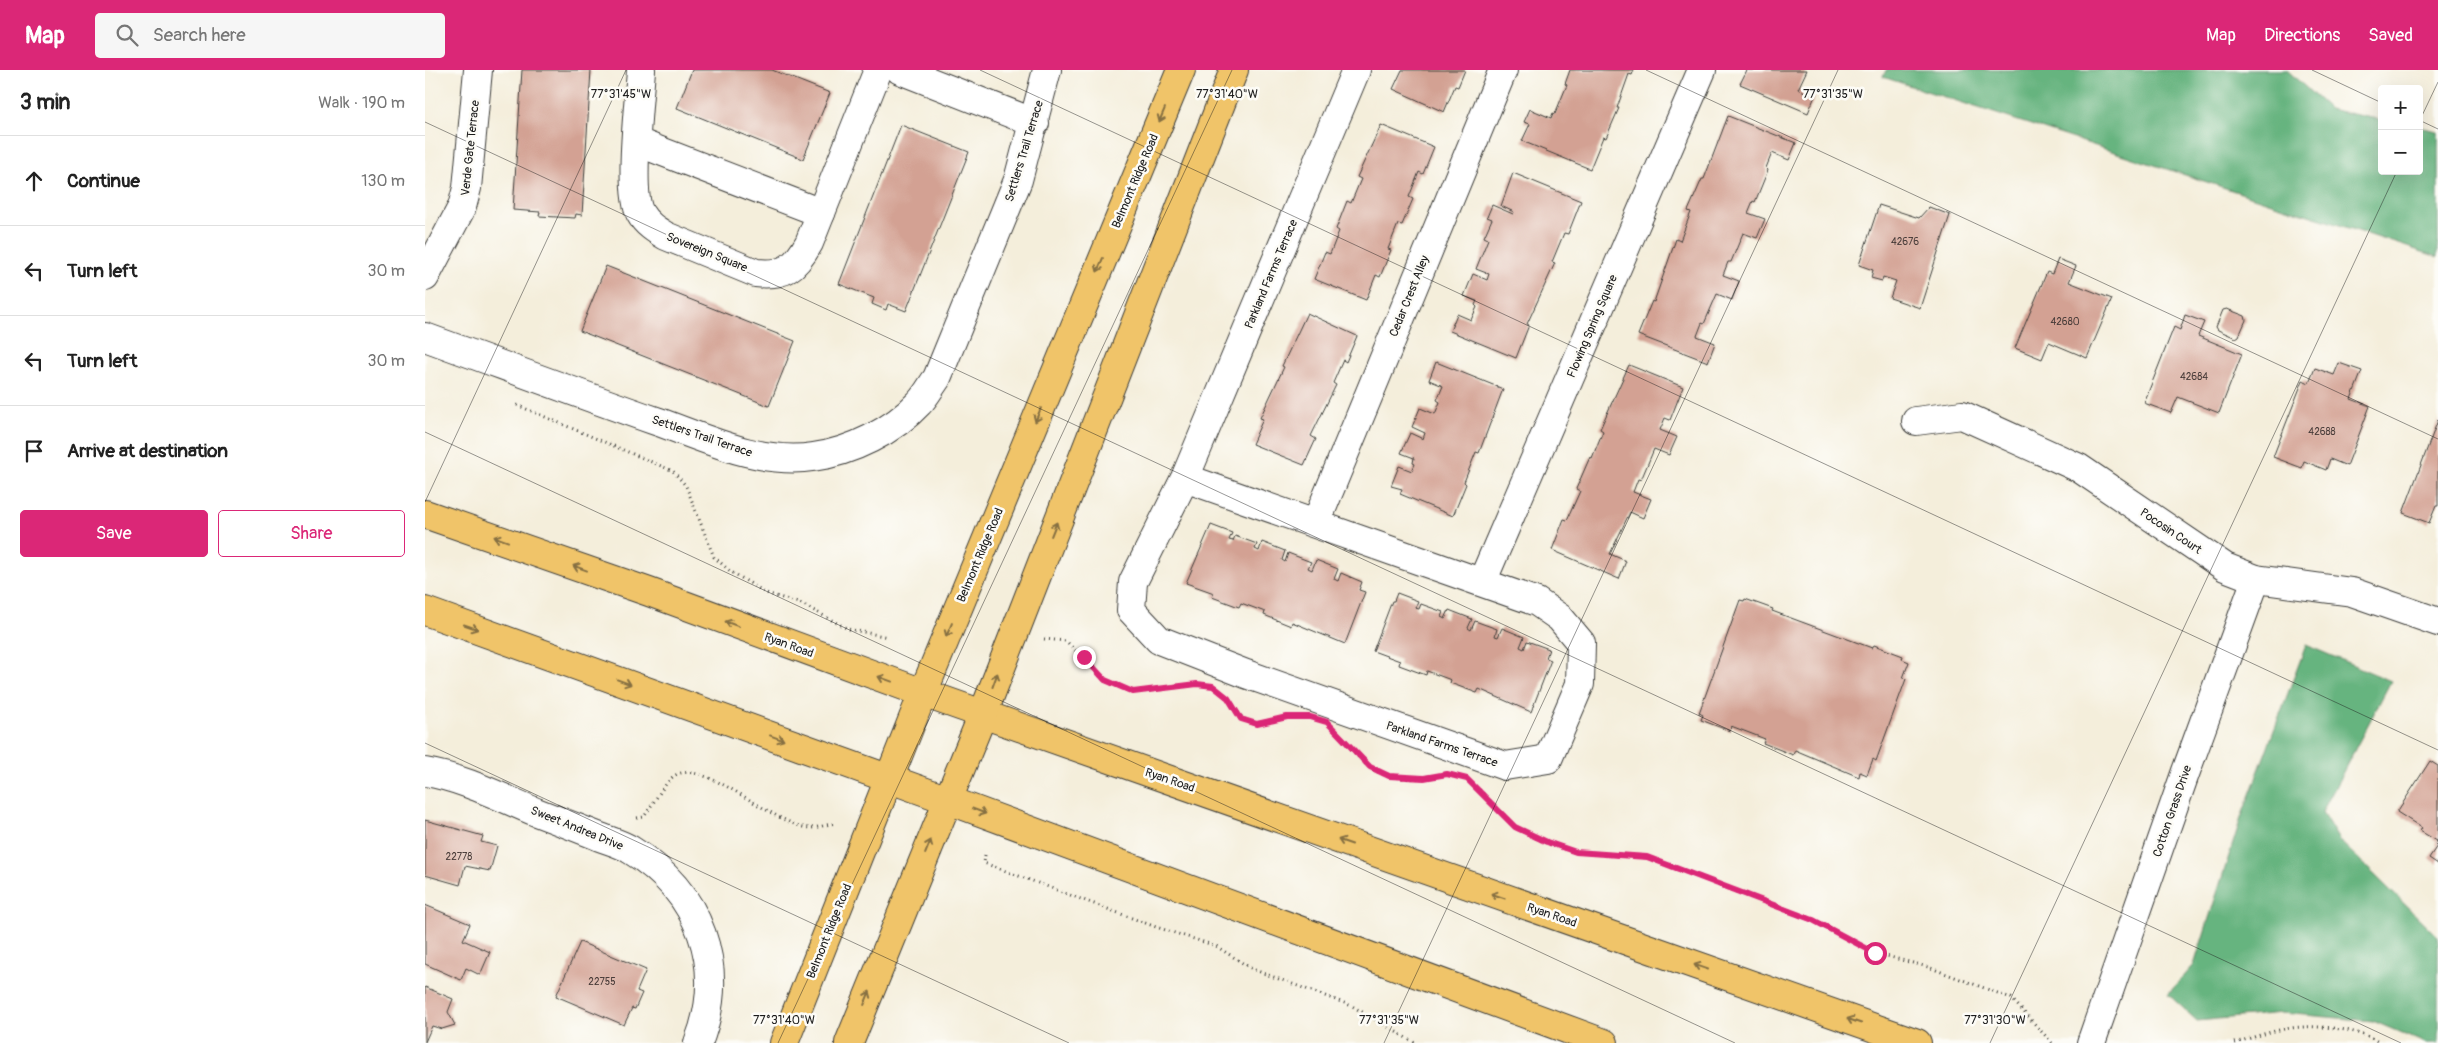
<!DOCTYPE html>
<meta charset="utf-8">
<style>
:root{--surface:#fff;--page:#f6f6f6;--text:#222;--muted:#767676;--line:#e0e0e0;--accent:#db2777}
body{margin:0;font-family:Pangolin,sans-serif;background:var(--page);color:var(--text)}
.controls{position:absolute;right:15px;top:15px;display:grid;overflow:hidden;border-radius:5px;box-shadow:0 5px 20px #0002}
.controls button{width:45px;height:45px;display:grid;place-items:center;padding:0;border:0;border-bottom:1px solid var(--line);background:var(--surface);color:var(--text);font:25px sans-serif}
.stop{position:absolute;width:15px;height:15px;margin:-11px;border:4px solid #db2777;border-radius:50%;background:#fff}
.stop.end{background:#db2777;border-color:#fff;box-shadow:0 1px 5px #0008}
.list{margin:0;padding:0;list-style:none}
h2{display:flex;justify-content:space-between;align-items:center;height:65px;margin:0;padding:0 20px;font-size:21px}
h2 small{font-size:16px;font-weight:400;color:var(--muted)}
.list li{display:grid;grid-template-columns:32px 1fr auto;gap:15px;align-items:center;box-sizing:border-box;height:90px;padding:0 20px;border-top:1px solid var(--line)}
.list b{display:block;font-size:19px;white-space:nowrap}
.list em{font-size:16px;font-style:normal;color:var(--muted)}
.actions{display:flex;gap:10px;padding:15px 20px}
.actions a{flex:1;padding:11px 0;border:1px solid var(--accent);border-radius:5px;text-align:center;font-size:18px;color:var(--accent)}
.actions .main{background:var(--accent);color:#fff}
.icon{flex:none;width:28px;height:28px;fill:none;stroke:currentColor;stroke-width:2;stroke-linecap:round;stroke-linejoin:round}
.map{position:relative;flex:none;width:2013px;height:973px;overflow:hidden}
header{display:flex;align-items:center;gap:30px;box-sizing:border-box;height:70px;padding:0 25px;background:var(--accent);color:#fff}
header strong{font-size:24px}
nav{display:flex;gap:28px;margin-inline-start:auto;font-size:18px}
.search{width:350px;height:45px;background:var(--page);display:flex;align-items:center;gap:12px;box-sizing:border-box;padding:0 18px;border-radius:5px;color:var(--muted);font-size:19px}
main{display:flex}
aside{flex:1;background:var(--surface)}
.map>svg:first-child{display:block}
</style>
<header>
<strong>Map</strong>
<div class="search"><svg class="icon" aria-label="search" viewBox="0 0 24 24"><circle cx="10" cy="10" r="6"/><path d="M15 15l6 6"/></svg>Search here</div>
<nav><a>Map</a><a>Directions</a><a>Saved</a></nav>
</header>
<main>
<aside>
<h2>3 min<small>Walk · 190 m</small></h2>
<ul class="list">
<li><svg class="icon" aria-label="ahead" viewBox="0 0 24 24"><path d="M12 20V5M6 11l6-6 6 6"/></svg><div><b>Continue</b></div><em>130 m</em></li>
<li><svg class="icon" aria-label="left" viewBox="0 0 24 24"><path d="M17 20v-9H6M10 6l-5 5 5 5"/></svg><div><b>Turn left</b></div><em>30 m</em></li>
<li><svg class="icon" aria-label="left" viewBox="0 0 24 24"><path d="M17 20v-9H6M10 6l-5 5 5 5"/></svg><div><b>Turn left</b></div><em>30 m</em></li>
<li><svg class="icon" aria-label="arrive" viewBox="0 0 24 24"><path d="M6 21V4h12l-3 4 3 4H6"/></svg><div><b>Arrive at destination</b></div></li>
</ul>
<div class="actions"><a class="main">Save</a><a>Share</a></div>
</aside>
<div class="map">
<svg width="2013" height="973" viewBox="0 0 2013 973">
<rect width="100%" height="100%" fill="#fdfcf7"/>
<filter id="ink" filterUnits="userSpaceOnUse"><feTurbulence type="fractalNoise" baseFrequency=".02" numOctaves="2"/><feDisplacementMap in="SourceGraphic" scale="10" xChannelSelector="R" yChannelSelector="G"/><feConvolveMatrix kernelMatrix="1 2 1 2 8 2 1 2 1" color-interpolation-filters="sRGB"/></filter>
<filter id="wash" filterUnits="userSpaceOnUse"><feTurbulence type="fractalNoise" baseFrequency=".0096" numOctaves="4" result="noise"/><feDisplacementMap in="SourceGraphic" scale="20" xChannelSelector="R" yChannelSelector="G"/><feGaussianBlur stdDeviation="1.12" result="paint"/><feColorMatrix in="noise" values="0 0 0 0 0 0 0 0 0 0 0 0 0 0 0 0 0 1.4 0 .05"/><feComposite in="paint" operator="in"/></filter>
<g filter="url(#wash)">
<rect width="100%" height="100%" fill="#f4eedb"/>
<!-- forest -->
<g fill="#66b47f" stroke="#41684e">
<polygon points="1461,0 1862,0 1904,39 1957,50 1957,101 1994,101 1994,57 2013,61 2013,187 1458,7"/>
<polygon points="1881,575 1966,611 1897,742 1914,770 2013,867 2013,973 2000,973 1948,951 1857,943 1772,951 1743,924 1769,895 1816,748"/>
</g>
<g id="blocks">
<!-- building -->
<g fill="#d3a193">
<polygon points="97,0 166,0 157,145 151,144 150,148 114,146 115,142 88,140"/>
<polygon points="267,0 347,0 405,23 378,89 252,38"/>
<polygon points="977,0 1040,0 1033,17 1030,16 1019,42 968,19"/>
<polygon points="1145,0 1209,0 1207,5 1204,4 1192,38 1194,38 1181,68 1178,67 1165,99 1097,71 1105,54 1099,52 1105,39 1126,48 1128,43 1130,44 1142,15 1140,14"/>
<polygon points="1322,0 1382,0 1373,19 1390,26 1383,43 1315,14"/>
<polygon points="1303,46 1371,73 1364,90 1347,83 1341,98 1343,100 1330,132 1328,131 1323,143 1340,149 1332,168 1318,163 1306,192 1303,192 1298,205 1314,211 1307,230 1292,224 1279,254 1277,253 1272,266 1290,273 1283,292 1213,265 1227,231 1229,232 1251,169 1255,171 1266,142 1263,141 1277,109 1279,109"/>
<polygon points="476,55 544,82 481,241 463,234 461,240 447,234 449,228 414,214"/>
<polygon points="956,55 1009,77 998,104 994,102 984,127 988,129 977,155 973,154 963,179 966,180 955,207 951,205 941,230 889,209 900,182 905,184 914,161 911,159 922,131 926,133 936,109 932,107"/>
<polygon points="1088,103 1156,131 1143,164 1139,163 1127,192 1130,193 1102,254 1104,255 1091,288 1025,261 1032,244 1046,250 1052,237 1050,235 1052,231 1039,226 1048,204 1062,210 1064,204 1051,199 1063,169 1059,167 1067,149 1062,147 1067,135 1088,144 1089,142 1076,136"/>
<polygon points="1454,135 1494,148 1504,137 1525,145 1495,238 1465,228 1471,211 1458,207 1457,211 1446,208 1448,200 1434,195"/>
<polygon points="1633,189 1651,196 1644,212 1687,229 1662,288 1624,272 1617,289 1590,278 1622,202 1627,204"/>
<polygon points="181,196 370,271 344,336 155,261"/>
<polygon points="1802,239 1820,246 1821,250 1814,266 1811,268 1793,260 1791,257 1798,240"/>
<polygon points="882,243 932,266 921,292 918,290 908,313 911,315 886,366 891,369 879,395 827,374 838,349 835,348 859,297 857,296"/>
<polygon points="1760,245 1779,252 1773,266 1817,284 1794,343 1753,327 1746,343 1719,333 1749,257 1755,260"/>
<polygon points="1011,292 1078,319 1054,383 1051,382 1039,412 1041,414 1028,446 975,424 977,419 966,416 974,396 987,401 990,394 988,393 989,388 976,383 985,363 998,369 1000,363 987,357 995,338 1010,344 1015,332 1012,330 1018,316 1004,310"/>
<polygon points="1914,293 1937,301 1926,329 1945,336 1922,396 1905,389 1901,400 1879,391 1877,398 1848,387 1878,310 1884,313 1890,298 1909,305"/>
<polygon points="1204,295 1258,317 1245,350 1240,348 1235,360 1252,367 1244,385 1229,379 1216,410 1213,409 1208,422 1226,429 1218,448 1205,442 1185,484 1201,491 1194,509 1127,480 1139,449 1142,450 1155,421 1151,419 1165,387 1167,388 1178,361 1175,359"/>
<polygon points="2013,350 2013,436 2011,436 2004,453 1978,443"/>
<polygon points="786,455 807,463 804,470 808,471 810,466 832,474 830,479 834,481 837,472 860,481 857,490 860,492 863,483 886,492 883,498 887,500 891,490 913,499 909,509 913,511 916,503 937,512 934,520 940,522 920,574 867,552 866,556 839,545 840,542 816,533 814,537 787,527 789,523 761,513"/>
<polygon points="972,523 993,531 990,538 994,539 996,534 1018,542 1016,547 1020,549 1024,540 1047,549 1043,558 1046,560 1050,551 1072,559 1070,566 1073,567 1077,558 1099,567 1095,577 1099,579 1102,571 1124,579 1121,588 1126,590 1106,642 1054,619 1052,623 1025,613 1026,610 1002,601 1001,605 974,595 975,591 948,581 967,531 969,531"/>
<polygon points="1320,529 1348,539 1347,541 1447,578 1449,575 1478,586 1477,589 1484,592 1478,608 1481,609 1451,691 1448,689 1442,705 1435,702 1434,707 1370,680 1368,685 1338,673 1340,669 1306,656 1305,661 1276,650 1278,645 1274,643 1315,530 1319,531"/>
<polygon points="2005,691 2013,696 2013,794 2004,788 2012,776 2010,774 2012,771 1995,761 1997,758 1972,742"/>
<polygon points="0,750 58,766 56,772 72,776 65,801 40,796 35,815 0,805"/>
<polygon points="0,835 45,854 38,870 65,882 55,905 41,898 36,910 0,894"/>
<polygon points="155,872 221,900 212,921 217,923 210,939 207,938 199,955 131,926"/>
<polygon points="0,917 28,929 23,942 30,955 17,959 7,956 0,972"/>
</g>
</g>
</g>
<g filter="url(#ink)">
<use href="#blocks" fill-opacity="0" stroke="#3c3c39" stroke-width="1"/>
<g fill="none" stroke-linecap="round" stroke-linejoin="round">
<defs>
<g id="minor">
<path d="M216,0C214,30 203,121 215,143C221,154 231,160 241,166L331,203C360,206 370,198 384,173L453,0"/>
<polyline points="475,0 610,53"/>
<polyline points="212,72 396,143"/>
<polyline points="0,207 37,137 42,118 53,0"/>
<path d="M0,267C77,295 154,324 231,351C280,368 334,395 388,387C426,382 468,361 494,333C501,326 506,316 512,308L593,110L622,0"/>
<polyline points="1491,351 1537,345 1654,398 1800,497 1831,509 1927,522 2013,552"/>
<polyline points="760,408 1112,532 1135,548 1156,573 1155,614 1123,689 1080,696 821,604 734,570 706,540 708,512 760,408 931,0"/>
<polyline points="891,453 1078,0"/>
<polyline points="1057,512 1277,0"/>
<path d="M0,702C38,708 75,727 111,742C132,750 153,758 175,767C185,771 197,774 206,780C275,822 303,897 273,973"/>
<polyline points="1666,973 1760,704 1831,509"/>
</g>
<g id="major">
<polyline points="0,444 224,522 498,623 1492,973"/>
<polyline points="0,541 523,730 1179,973"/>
<polyline points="359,973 498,623 756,0"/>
<polyline points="424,973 558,644 809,0"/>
</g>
</defs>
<!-- minor casing -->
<use href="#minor" stroke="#3c3c39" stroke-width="30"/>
<!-- major casing -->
<use href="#major" stroke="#3c3c39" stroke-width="30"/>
<!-- path -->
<g stroke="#3c3c39" stroke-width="3" stroke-dasharray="1 4" stroke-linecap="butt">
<polyline points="92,335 248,401 261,416 289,487 305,501 341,523 377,534 423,559 463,567"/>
<polyline points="619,569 641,571 680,610 708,622 766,615"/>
<path d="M804,630C821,657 825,656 856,649"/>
<path d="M920,671C928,679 936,691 945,697C965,711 993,709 1016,705"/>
<polyline points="1054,720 1090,757 1122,773 1151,782 1222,787 1388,850 1450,883 1503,897 1586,928 1627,973"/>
<path d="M212,748L219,747C225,738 241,711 249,706C278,686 349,756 385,758C393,758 403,754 411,753"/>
<polyline points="560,785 559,793 731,857 791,876 827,899 927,936 990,973"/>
<path d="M1810,973C1826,968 1843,962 1859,959C1887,954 1931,957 1955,973"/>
</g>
<!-- minor -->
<use href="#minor" stroke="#fff" stroke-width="28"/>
<!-- major -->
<use href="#major" stroke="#f0c469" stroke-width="28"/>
</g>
<!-- one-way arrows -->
<defs><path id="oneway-shaft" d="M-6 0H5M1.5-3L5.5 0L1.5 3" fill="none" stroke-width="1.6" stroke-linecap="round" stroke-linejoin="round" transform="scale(1.25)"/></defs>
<g stroke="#867042">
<use href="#oneway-shaft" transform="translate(737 45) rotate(113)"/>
<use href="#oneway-shaft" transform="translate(675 195) rotate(113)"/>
<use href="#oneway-shaft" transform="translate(613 345) rotate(113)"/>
<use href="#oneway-shaft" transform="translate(629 459) rotate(-68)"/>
<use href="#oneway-shaft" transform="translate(76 469) rotate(-160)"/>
<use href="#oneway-shaft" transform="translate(155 498) rotate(-160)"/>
<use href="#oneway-shaft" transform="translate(307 554) rotate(-159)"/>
<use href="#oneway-shaft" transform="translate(46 557) rotate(19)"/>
<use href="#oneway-shaft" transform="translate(524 560) rotate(113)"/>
<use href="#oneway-shaft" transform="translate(460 609) rotate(-160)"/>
<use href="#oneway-shaft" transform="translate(570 610) rotate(-70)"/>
<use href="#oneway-shaft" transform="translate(199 612) rotate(20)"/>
<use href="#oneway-shaft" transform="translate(352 668) rotate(20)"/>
<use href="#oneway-shaft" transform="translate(554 741) rotate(21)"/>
<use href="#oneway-shaft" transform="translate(920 772) rotate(-161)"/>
<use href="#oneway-shaft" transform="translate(503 777) rotate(-68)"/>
<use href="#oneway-shaft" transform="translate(1073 826) rotate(-161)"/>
<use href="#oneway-shaft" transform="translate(1276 897) rotate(-161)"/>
<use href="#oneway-shaft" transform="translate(442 928) rotate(-68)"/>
<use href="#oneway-shaft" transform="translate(1429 951) rotate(-161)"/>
</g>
</g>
<g fill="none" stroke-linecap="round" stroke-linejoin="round" filter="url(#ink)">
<!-- route -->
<polyline stroke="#db2777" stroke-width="6" points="659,587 680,610 708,622 772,614 788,616 803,628 816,649 832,654 862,647 885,647 902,652 945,697 964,706 999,708 1022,704 1042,709 1090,757 1122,772 1151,782 1222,787 1388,850 1450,883"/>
</g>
<!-- ticks -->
<path fill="none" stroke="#1c1c1c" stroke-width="1" stroke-opacity="0.45" d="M555,0L2013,680M1221,0L2013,369M1887,0L1957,33M1994,50L2013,59M0,52L1976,973M1994,52L2013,12M0,362L1310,973M0,432L201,0M0,673L644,973M353,973L807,0M959,973L1413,0M1565,973L1972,101"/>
<g text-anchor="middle" stroke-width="5" stroke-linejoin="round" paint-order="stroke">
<!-- number labels -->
<g font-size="10" fill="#4a3d3a">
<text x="1480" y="175">42676</text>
<text x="1640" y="255">42680</text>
<text x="1769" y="310">42684</text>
<text x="1897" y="365">42688</text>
<text x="34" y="790">22778</text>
<text x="177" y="915">22755</text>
</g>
<!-- street labels -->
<g font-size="12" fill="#1c1c1c" stroke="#fdfcf7">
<text transform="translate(45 78) rotate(-84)" y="4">Verde Gate Terrace</text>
<text transform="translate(599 81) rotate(-73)" y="4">Settlers Trail Terrace</text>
<text transform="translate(710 111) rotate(-67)" y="4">Belmont Ridge Road</text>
<text transform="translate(282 182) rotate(22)" y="4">Sovereign Square</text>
<text transform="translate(846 204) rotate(-67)" y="4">Parkland Farms Terrace</text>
<text transform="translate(984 226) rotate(-68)" y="4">Cedar Crest Alley</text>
<text transform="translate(1167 256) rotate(-67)" y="4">Flowing Spring Square</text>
<text transform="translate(277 366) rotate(19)" y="4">Settlers Trail Terrace</text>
<text transform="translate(1746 461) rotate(34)" y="4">Pocosin Court</text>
<text transform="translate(555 485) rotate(-67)" y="4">Belmont Ridge Road</text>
<text transform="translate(364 575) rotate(20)" y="4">Ryan Road</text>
<text transform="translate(1017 674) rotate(19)" y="4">Parkland Farms Terrace</text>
<text transform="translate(745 710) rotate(19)" y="4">Ryan Road</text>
<text transform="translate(1747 741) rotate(-71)" y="4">Cotton Grass Drive</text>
<text transform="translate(152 758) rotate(22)" y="4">Sweet Andrea Drive</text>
<text transform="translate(1127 845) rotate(19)" y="4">Ryan Road</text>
<text transform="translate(404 861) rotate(-68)" y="4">Belmont Ridge Road</text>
</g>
</g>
<g font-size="12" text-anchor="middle" fill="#1c1c1c" stroke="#fdfcf7" stroke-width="5" stroke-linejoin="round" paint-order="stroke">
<text x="196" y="28">77°31'45"W</text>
<text x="802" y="28">77°31'40"W</text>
<text x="1408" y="28">77°31'35"W</text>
<text x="359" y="954">77°31'40"W</text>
<text x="964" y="954">77°31'35"W</text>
<text x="1570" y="954">77°31'30"W</text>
</g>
</svg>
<div class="controls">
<button>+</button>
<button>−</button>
</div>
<div class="stop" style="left:1450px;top:883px"></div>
<div class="stop end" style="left:659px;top:587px"></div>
</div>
</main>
